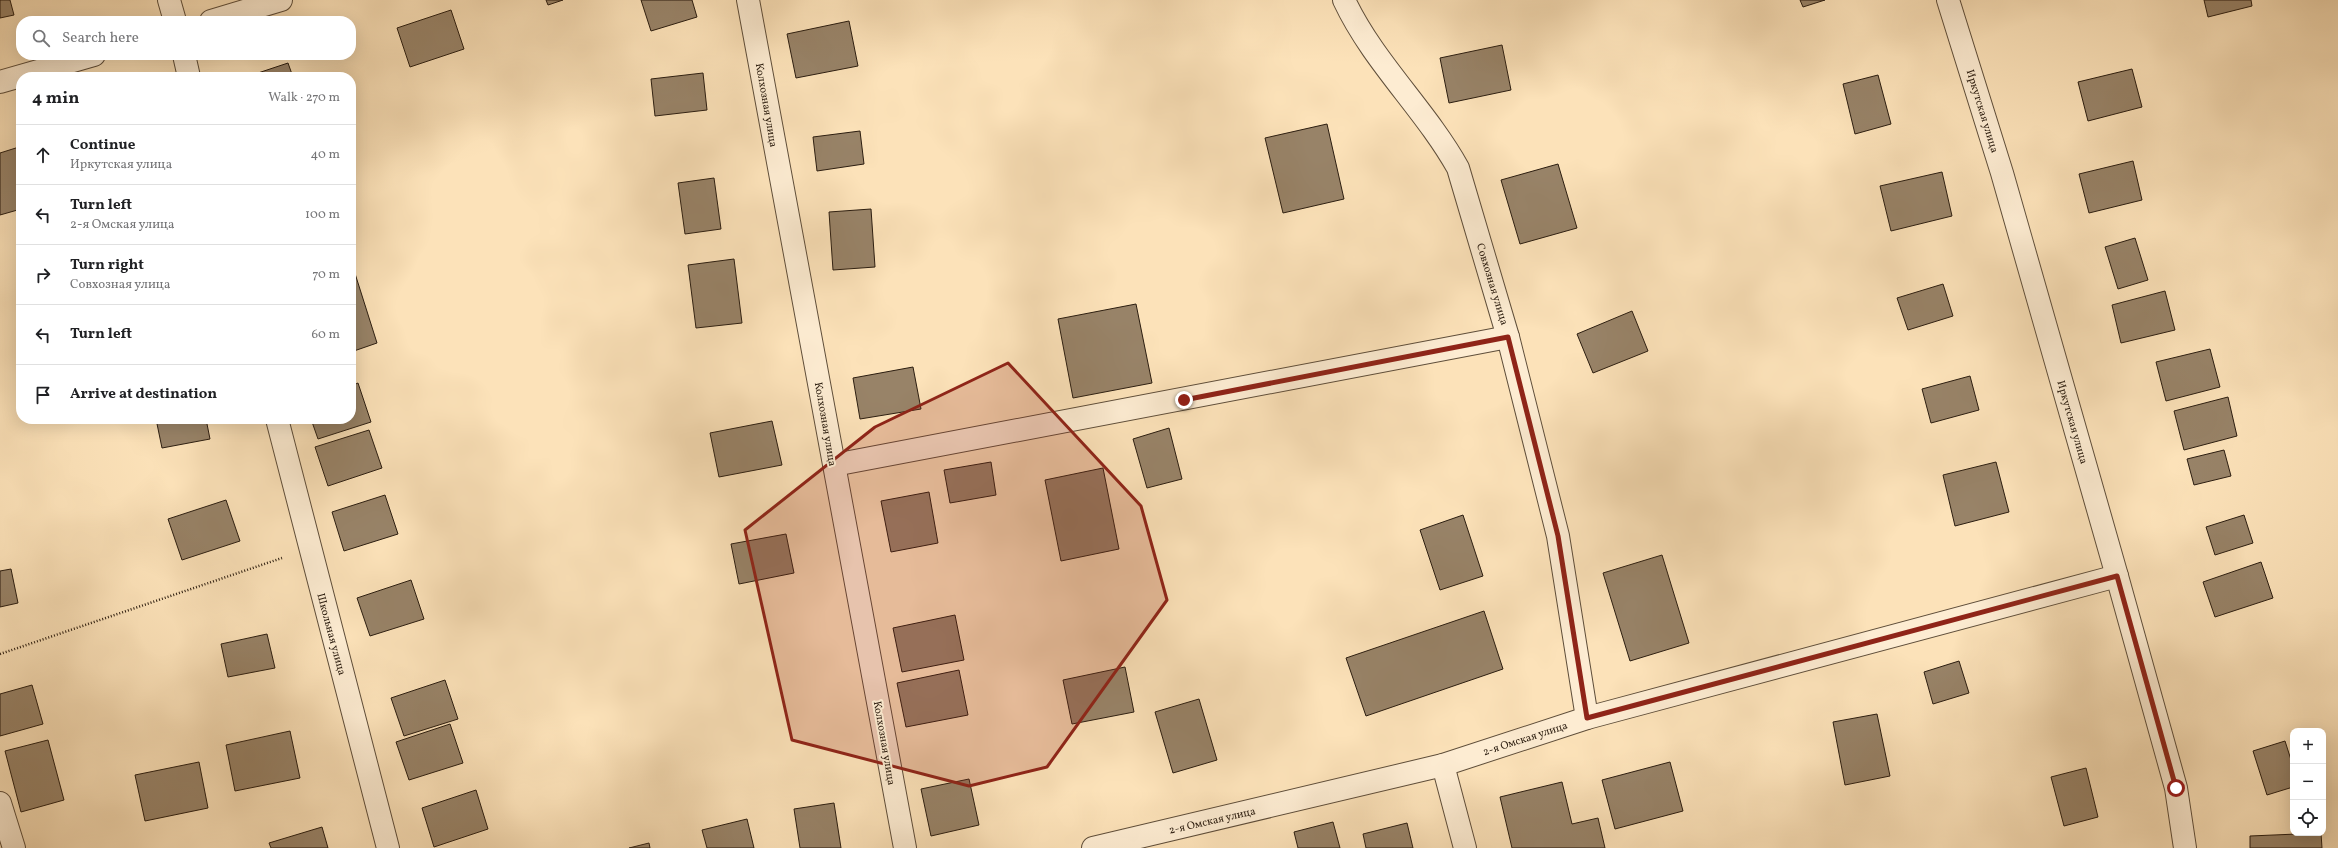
<!DOCTYPE html>
<meta charset="utf-8">
<style>
:root{--surface:#fff;--page:#f2f2f2;--text:#202124;--muted:#757577;--line:#e0e0e0}
body{margin:0;font-family:Vollkorn,serif;background:var(--page);color:var(--text)}
.controls{position:absolute;right:12px;bottom:12px;display:grid;overflow:hidden;border-radius:8px;box-shadow:0 4px 16px #0002}
.controls button{width:36px;height:36px;display:grid;place-items:center;padding:0;border:0;border-bottom:1px solid var(--line);background:var(--surface);color:var(--text);font:20px sans-serif}
.stop{position:absolute;width:12px;height:12px;margin:-9px;border:3px solid #8f2418;border-radius:50%;background:#fff}
.stop.end{background:#8f2418;border-color:#fff;box-shadow:0 1px 4px #0008}
.list{margin:0;padding:0;list-style:none}
h2{display:flex;justify-content:space-between;align-items:center;height:52px;margin:0;padding:0 16px;font-size:17px}
h2 small{font-size:13px;font-weight:400;color:var(--muted)}
.list li{display:grid;grid-template-columns:26px 1fr auto;gap:12px;align-items:center;box-sizing:border-box;height:60px;padding:0 16px;border-top:1px solid var(--line)}
.list b{display:block;font-size:15px;white-space:nowrap}
.list p{margin:0;font-size:13px;white-space:nowrap;color:var(--muted)}
.list em{font-size:13px;font-style:normal;color:var(--muted)}
.icon{flex:none;width:22px;height:22px;fill:none;stroke:currentColor;stroke-width:2;stroke-linecap:round;stroke-linejoin:round}
.map{position:relative;flex:none;width:2338px;height:848px;overflow:hidden}
.search{position:absolute;background:var(--surface);box-shadow:0 4px 16px #0002;left:16px;top:16px;width:340px;height:44px;display:flex;align-items:center;gap:10px;box-sizing:border-box;padding:0 14px;border-radius:16px;color:var(--muted);font-size:15px}
.panel{position:absolute;background:var(--surface);box-shadow:0 4px 16px #0002;left:16px;top:72px;width:340px;height:352px;border-radius:16px}
.map>svg:first-child{display:block}
</style>
<div class="map">
<svg width="2338" height="848" viewBox="0 0 2338 848">
<rect width="100%" height="100%" fill="#fce2b9"/>
<filter id="stains"><feTurbulence type="fractalNoise" baseFrequency=".005" numOctaves="4"/><feColorMatrix values="0 0 0 0 .2 0 0 0 0 .09 0 0 0 0 .02 0 0 0 .5 -.17"/></filter>
<radialGradient id="worn" r=".72"><stop offset=".6" stop-color="#630" stop-opacity="0"/><stop offset="1" stop-color="#630" stop-opacity=".3"/></radialGradient>
<!-- building -->
<g fill="#988368" stroke="#2b1d10">
<polygon points="0,0 10,0 14,15 0,18"/>
<polygon points="546,0 563,0 548,5"/>
<polygon points="641,0 692,0 697,17 651,31"/>
<polygon points="1800,0 1825,0 1803,7"/>
<polygon points="2204,0 2251,0 2252,6 2208,17"/>
<polygon points="451,10 464,49 410,67 397,28"/>
<polygon points="849,21 858,66 796,78 787,34"/>
<polygon points="1502,45 1511,90 1449,103 1440,58"/>
<polygon points="288,63 293,77 246,77"/>
<polygon points="2132,69 2142,107 2088,121 2078,82"/>
<polygon points="703,73 707,110 655,116 651,79"/>
<polygon points="1878,75 1891,124 1855,134 1843,84"/>
<polygon points="1327,124 1344,199 1283,213 1265,138"/>
<polygon points="860,131 864,164 817,171 813,137"/>
<polygon points="19,147 21,155 21,209 0,215 0,153"/>
<polygon points="2133,161 2142,200 2089,213 2079,174"/>
<polygon points="1558,164 1577,228 1520,244 1501,180"/>
<polygon points="1942,172 1952,216 1891,231 1880,186"/>
<polygon points="714,178 721,229 685,234 678,183"/>
<polygon points="871,209 875,267 833,270 829,212"/>
<polygon points="2135,238 2148,280 2118,289 2105,247"/>
<polygon points="734,259 742,323 696,328 688,265"/>
<polygon points="352,264 377,343 351,352 351,265"/>
<polygon points="1943,284 1953,316 1908,330 1897,298"/>
<polygon points="2165,291 2175,330 2121,343 2112,305"/>
<polygon points="1136,304 1152,383 1073,398 1058,319"/>
<polygon points="1632,311 1648,351 1593,373 1577,334"/>
<polygon points="2210,349 2220,387 2166,401 2156,362"/>
<polygon points="913,367 921,409 860,419 853,378"/>
<polygon points="1970,376 1979,410 1931,423 1922,389"/>
<polygon points="358,383 371,422 318,439 311,419 351,419 351,386"/>
<polygon points="2228,397 2237,436 2184,450 2174,411"/>
<polygon points="156,419 206,419 210,439 162,448"/>
<polygon points="772,421 782,465 719,477 710,433"/>
<polygon points="1169,428 1182,479 1147,488 1133,439"/>
<polygon points="369,430 382,468 328,486 315,447"/>
<polygon points="2224,450 2231,476 2194,485 2187,459"/>
<polygon points="991,462 996,495 950,503 944,470"/>
<polygon points="1996,462 2009,512 1955,526 1943,475"/>
<polygon points="1103,468 1119,549 1061,561 1045,480"/>
<polygon points="929,492 938,543 891,552 881,501"/>
<polygon points="385,495 398,534 344,551 332,512"/>
<polygon points="226,500 240,541 182,560 168,519"/>
<polygon points="1463,515 1483,576 1440,590 1420,530"/>
<polygon points="2244,515 2253,543 2215,555 2206,527"/>
<polygon points="786,534 794,573 739,584 731,544"/>
<polygon points="1662,555 1689,643 1630,661 1603,573"/>
<polygon points="2261,562 2273,598 2215,617 2203,582"/>
<polygon points="11,569 18,603 0,607 0,571"/>
<polygon points="411,580 424,619 370,636 357,598"/>
<polygon points="1484,611 1503,669 1366,716 1346,658"/>
<polygon points="955,615 964,660 902,672 893,628"/>
<polygon points="267,634 275,668 228,677 221,644"/>
<polygon points="1959,661 1969,693 1933,704 1924,672"/>
<polygon points="1125,667 1134,712 1072,724 1063,680"/>
<polygon points="959,670 968,715 906,727 897,683"/>
<polygon points="445,680 458,719 404,736 391,698"/>
<polygon points="32,685 43,724 0,736 0,694"/>
<polygon points="1199,699 1217,760 1173,773 1155,712"/>
<polygon points="1877,714 1890,776 1845,785 1833,722"/>
<polygon points="450,724 463,763 409,780 396,742"/>
<polygon points="290,731 300,778 235,791 226,745"/>
<polygon points="48,740 64,800 21,812 5,751"/>
<polygon points="2285,741 2293,766 2293,787 2267,795 2253,751"/>
<polygon points="199,762 208,808 145,821 135,775"/>
<polygon points="1670,762 1683,811 1615,829 1602,780"/>
<polygon points="2086,768 2098,817 2064,826 2051,777"/>
<polygon points="969,779 979,825 931,836 921,789"/>
<polygon points="1562,782 1572,824 1598,818 1605,848 1512,848 1500,797"/>
<polygon points="476,790 488,829 434,847 422,808"/>
<polygon points="834,803 841,848 800,848 794,809"/>
<polygon points="747,819 754,848 707,848 702,830"/>
<polygon points="1333,822 1340,848 1298,848 1294,832"/>
<polygon points="1407,823 1413,848 1366,848 1363,834"/>
<polygon points="322,827 328,848 271,848 269,843"/>
<polygon points="2321,833 2322,848 2250,848 2250,836"/>
<polygon points="649,843 650,848 629,848"/>
</g>
<g fill="none" stroke-linecap="round" stroke-linejoin="round">
<defs>
<g id="minor">
<polyline points="169,0 175,21"/>
<polyline points="748,0 905,848"/>
<path d="M1344,0C1373,62 1425,109 1458,168L1508,337L1558,536L1587,718"/>
<polyline points="1948,0 2002,173 2117,576 2176,788 2185,848"/>
<polyline points="211,21 281,0"/>
<polyline points="184,55 189,77"/>
<polyline points="0,82 94,55"/>
<polyline points="277,419 388,848"/>
<polyline points="834,465 1508,337"/>
<polyline points="1443,765 1465,848"/>
<polyline points="0,803 14,848"/>
<polyline points="1093,848 1443,765 1587,718 2117,576"/>
</g>
</defs>
<!-- minor casing -->
<use href="#minor" stroke="#5f4e3a" stroke-width="24"/>
<!-- path -->
<polyline stroke="#2b1d10" stroke-width="2.5" stroke-dasharray="1 2" stroke-linecap="butt" points="0,654 282,558"/>
<!-- minor -->
<use href="#minor" stroke="#fdecd2" stroke-width="22"/>
</g>
<g fill="none" stroke-linecap="round" stroke-linejoin="round">
<!-- route -->
<polyline stroke="#8f2418" stroke-width="5" points="1184,400 1508,337 1558,536 1587,718 2117,576 2176,788"/>
</g>
<!-- marked area -->
<path fill="#8f2418" fill-opacity="0.2" stroke="#8f2418" stroke-width="3" stroke-linejoin="round" d="M1008,363L1141,506L1167,600L1047,767L969,786L792,740L745,530L875,427Z"/>
<g text-anchor="middle" stroke-width="4" stroke-linejoin="round" paint-order="stroke">
<!-- street labels -->
<g font-size="11" fill="#2b1d10" stroke="#fdecd2">
<text transform="translate(767 105) rotate(80)" y="4">Колхозная улица</text>
<text transform="translate(1983 111) rotate(73)" y="4">Иркутская улица</text>
<text transform="translate(1493 284) rotate(73)" y="4">Совхозная улица</text>
<text transform="translate(2073 422) rotate(74)" y="4">Иркутская улица</text>
<text transform="translate(826 424) rotate(80)" y="4">Колхозная улица</text>
<text transform="translate(332 634) rotate(75)" y="4">Школьная улица</text>
<text transform="translate(1525 738) rotate(-18)" y="4">2-я Омская улица</text>
<text transform="translate(885 743) rotate(80)" y="4">Колхозная улица</text>
<text transform="translate(1212 820) rotate(-13)" y="4">2-я Омская улица</text>
</g>
</g>
<rect width="100%" height="100%" filter="url(#stains)"/>
<rect width="100%" height="100%" fill="url(#worn)"/>
</svg>
<div class="controls">
<button>+</button>
<button>−</button>
<button><svg class="icon" aria-label="locate" viewBox="0 0 24 24"><circle cx="12" cy="12" r="6"/><path d="M12 2v4M12 18v4M2 12h4M18 12h4"/></svg></button>
</div>
<div class="stop" style="left:2176px;top:788px"></div>
<div class="stop end" style="left:1184px;top:400px"></div>
<div class="search"><svg class="icon" aria-label="search" viewBox="0 0 24 24"><circle cx="10" cy="10" r="6"/><path d="M15 15l6 6"/></svg>Search here</div>
<section class="panel">
<h2>4 min<small>Walk · 270 m</small></h2>
<ul class="list">
<li><svg class="icon" aria-label="ahead" viewBox="0 0 24 24"><path d="M12 20V5M6 11l6-6 6 6"/></svg><div><b>Continue</b><p>Иркутская улица</p></div><em>40 m</em></li>
<li><svg class="icon" aria-label="left" viewBox="0 0 24 24"><path d="M17 20v-9H6M10 6l-5 5 5 5"/></svg><div><b>Turn left</b><p>2-я Омская улица</p></div><em>100 m</em></li>
<li><svg class="icon" aria-label="right" viewBox="0 0 24 24"><path d="M7 20v-9h11M14 6l5 5-5 5"/></svg><div><b>Turn right</b><p>Совхозная улица</p></div><em>70 m</em></li>
<li><svg class="icon" aria-label="left" viewBox="0 0 24 24"><path d="M17 20v-9H6M10 6l-5 5 5 5"/></svg><div><b>Turn left</b></div><em>60 m</em></li>
<li><svg class="icon" aria-label="arrive" viewBox="0 0 24 24"><path d="M6 21V4h12l-3 4 3 4H6"/></svg><div><b>Arrive at destination</b></div></li>
</ul>
</section>
</div>
